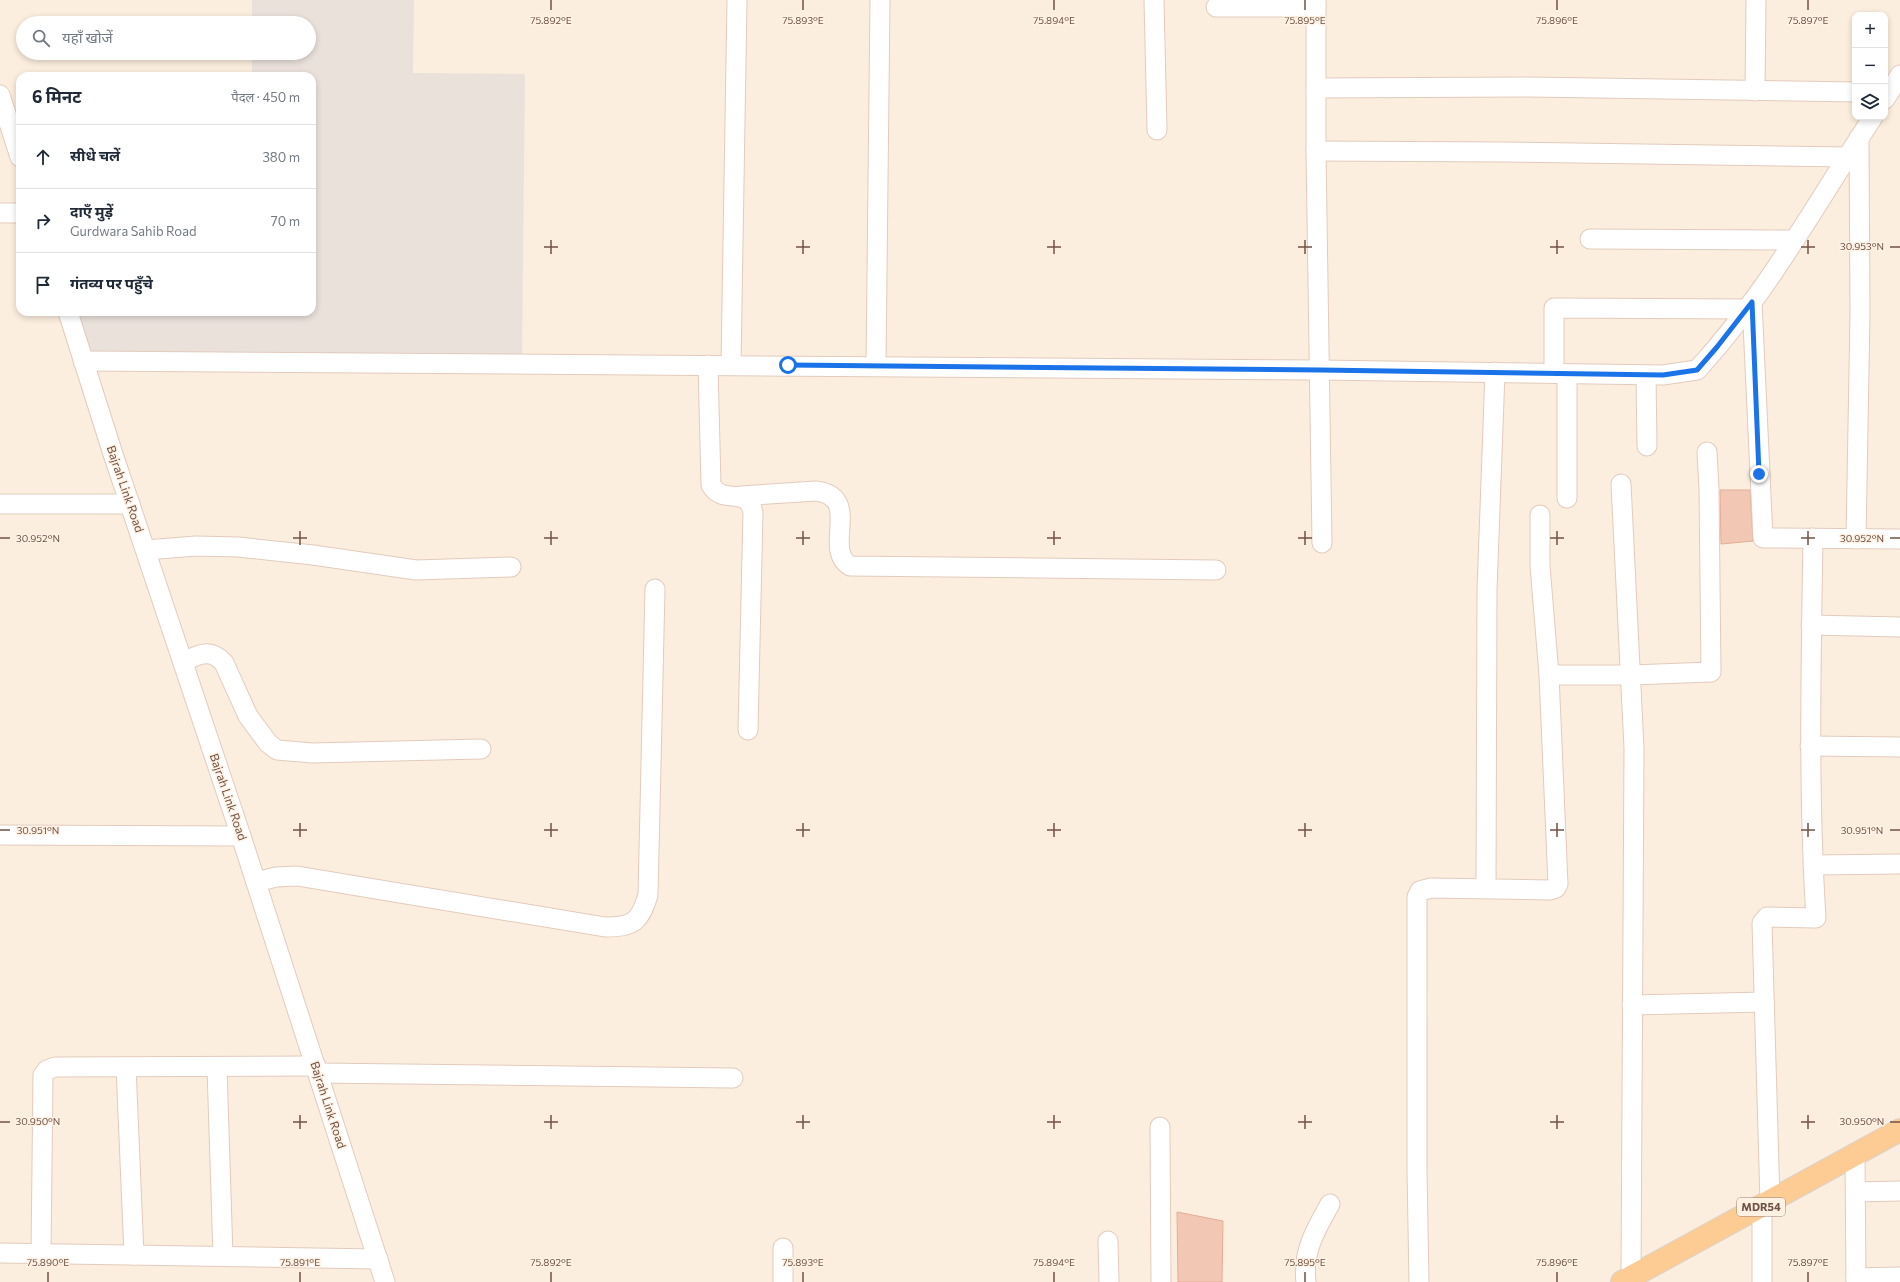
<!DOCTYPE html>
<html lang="hi">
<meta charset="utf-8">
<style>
:root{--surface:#fff;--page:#f6f6f7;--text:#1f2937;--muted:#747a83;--line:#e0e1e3}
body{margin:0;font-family:Commissioner,"Noto Sans Devanagari",sans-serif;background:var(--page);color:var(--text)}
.controls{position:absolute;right:12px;top:12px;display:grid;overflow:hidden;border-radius:8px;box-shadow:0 2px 6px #0003}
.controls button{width:36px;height:36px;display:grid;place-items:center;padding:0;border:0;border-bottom:1px solid var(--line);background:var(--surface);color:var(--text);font:20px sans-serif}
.stop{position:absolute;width:12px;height:12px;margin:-9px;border:3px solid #1a73e8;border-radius:50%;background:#fff}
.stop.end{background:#1a73e8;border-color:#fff;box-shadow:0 1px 4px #0008}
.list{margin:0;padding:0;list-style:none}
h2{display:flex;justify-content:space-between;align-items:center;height:52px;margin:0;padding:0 16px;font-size:17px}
h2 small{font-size:13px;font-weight:400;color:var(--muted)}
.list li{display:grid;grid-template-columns:26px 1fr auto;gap:12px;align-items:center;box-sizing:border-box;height:64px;padding:0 16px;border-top:1px solid var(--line)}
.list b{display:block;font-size:15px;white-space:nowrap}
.list p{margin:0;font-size:13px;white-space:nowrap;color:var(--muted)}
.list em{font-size:13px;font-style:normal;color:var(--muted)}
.icon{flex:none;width:22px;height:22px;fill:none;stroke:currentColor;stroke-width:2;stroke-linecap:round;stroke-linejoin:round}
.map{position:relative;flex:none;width:1900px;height:1282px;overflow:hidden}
.search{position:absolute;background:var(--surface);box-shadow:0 2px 6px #0003;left:16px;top:16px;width:300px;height:44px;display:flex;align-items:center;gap:10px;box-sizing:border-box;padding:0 14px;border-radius:22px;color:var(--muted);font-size:15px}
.panel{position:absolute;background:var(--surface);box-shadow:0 2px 6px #0003;left:16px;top:72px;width:300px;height:244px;border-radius:12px}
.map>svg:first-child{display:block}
</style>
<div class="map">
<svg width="1900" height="1282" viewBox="0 0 1900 1282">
<rect width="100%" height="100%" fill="#fceede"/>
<!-- industrial -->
<polygon fill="#eae1db" points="252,0 414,0 413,73 525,74 522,360 92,357 78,312 312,312 312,76 252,76 252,53 309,53 309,23 252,23"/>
<!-- building -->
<g fill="#f2c8b5" stroke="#e5ac96">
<polygon points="1720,490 1750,490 1753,541 1721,544"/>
<polygon points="1177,1212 1223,1221 1222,1282 1178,1282"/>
</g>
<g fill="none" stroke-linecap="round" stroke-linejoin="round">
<defs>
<g id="minor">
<polyline points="1154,0 1157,130"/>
<polyline points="1316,0 1316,151 1322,543"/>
<polyline points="1216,7 1316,7"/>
<polyline points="1316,88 1529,87 1855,92"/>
<polyline points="1755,91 1756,0"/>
<polyline points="0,95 20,157"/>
<polyline points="1885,99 1900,75"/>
<polyline points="1316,151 1503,152 1847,157"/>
<polyline points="0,213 20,213"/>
<polyline points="1590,239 1795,240"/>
<polyline points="1752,302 1763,538 1900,539"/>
<polyline points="68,312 112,451 241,836 385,1282"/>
<path d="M83,361L1319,370L1663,375L1697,370C1767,294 1817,202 1873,117"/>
<path d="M708,365L711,485C723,506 747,485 753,512L748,730"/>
<polyline points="731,365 737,0"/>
<polyline points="876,366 880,0"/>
<polyline points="1554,373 1554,308 1746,309"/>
<polyline points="1567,374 1567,498"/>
<polyline points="1646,375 1647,446"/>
<polyline points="1621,484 1634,748 1631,1277"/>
<path d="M741,496L816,491C863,497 822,549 850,566L1216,570"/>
<polyline points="0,504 130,504"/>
<polyline points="1856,539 1860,313 1859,138"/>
<polyline points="146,550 196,546 238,547 313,555 416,570 511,567"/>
<polyline points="1811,625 1900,627"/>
<path d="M183,662C199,654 211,648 224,663L248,716L268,743L277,750L312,753L481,749"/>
<polyline points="1549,675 1631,675 1711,672 1709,489 1707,452"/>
<polyline points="1810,746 1900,747"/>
<polyline points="0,835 241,836"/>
<polyline points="1813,865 1900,864"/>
<path d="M256,882L276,877L297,876L605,927C633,927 640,922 648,895L655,589"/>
<polyline points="1486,888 1487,590 1495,372"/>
<polyline points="1632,1005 1764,1002"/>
<polyline points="126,1067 134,1255"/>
<polyline points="217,1068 223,1256"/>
<polyline points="318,1073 733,1078"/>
<polyline points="1160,1127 1161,1282"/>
<polyline points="1855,1155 1856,1282"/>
<polyline points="1856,1192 1900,1191"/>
<path d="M1770,1202L1762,923L1767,917L1816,918C1808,791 1811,665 1813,538"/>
<polyline points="1762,1207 1762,1282"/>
<polyline points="1108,1241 1109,1282"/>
<polyline points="0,1253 378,1259"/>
<polyline points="41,1253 43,1075 47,1070 55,1067 316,1066"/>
<polyline points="1856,1278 1900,1277"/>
<polyline points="783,1282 783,1248"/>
<path d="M1306,1282C1302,1252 1316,1229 1330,1204"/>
<polyline points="1419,1282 1417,1171 1417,897 1420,891 1431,888 1550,890 1556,888 1558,884 1549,675 1540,566 1540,515"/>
</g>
<polyline id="major" points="1622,1282 1900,1130"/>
</defs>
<!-- minor casing -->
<use href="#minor" stroke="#e2cbbd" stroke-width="21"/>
<!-- major casing -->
<use href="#major" stroke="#dad2cf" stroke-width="24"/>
<!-- minor -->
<use href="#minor" stroke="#fff" stroke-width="19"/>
<!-- major -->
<use href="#major" stroke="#fdcc94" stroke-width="22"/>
</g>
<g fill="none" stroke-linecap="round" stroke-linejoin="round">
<!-- route -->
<polyline stroke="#1a73e8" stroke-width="5" points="788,365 1320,370 1663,375 1697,370 1717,347 1752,302 1759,474"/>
</g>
<!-- ticks -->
<path fill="none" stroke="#725246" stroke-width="1.5" d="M551,0V10M803,0V10M1054,0V10M1305,0V10M1557,0V10M1808,0V10M551,240V254M803,240V254M1054,240V254M1305,240V254M1557,240V254M1808,240V254M544,247H558M796,247H810M1047,247H1061M1298,247H1312M1550,247H1564M1801,247H1815M1890,247H1900M300,531V545M551,531V545M803,531V545M1054,531V545M1305,531V545M1557,531V545M1808,531V545M0,538H10M293,538H307M544,538H558M796,538H810M1047,538H1061M1298,538H1312M1550,538H1564M1801,538H1815M1890,538H1900M300,823V837M551,823V837M803,823V837M1054,823V837M1305,823V837M1557,823V837M1808,823V837M0,830H10M293,830H307M544,830H558M796,830H810M1047,830H1061M1298,830H1312M1550,830H1564M1801,830H1815M1890,830H1900M300,1115V1129M551,1115V1129M803,1115V1129M1054,1115V1129M1305,1115V1129M1557,1115V1129M1808,1115V1129M0,1122H10M293,1122H307M544,1122H558M796,1122H810M1047,1122H1061M1298,1122H1312M1550,1122H1564M1801,1122H1815M1890,1122H1900M48,1272V1282M300,1272V1282M551,1272V1282M803,1272V1282M1054,1272V1282M1305,1272V1282M1557,1272V1282M1808,1272V1282"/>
<g text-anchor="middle" stroke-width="3" stroke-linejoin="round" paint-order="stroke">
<!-- shield labels -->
<rect fill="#fff2e5" stroke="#9c8276" stroke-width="1" x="1737" y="1198" width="48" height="18" rx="3"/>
<g font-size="11" font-weight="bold" fill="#725246">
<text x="1761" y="1211">MDR54</text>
</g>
<!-- street labels -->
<g font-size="12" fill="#725246" stroke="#fff2e5">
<text transform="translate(125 489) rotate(71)" y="4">Bajrah Link Road</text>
<text transform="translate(228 797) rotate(71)" y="4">Bajrah Link Road</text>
<text transform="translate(328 1105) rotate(72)" y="4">Bajrah Link Road</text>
</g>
</g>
<g font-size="10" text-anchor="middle" fill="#725246" stroke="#fff2e5" stroke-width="3" stroke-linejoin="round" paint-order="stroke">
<text x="551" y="24">75.892°E</text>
<text x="803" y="24">75.893°E</text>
<text x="1054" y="24">75.894°E</text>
<text x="1305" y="24">75.895°E</text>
<text x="1557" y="24">75.896°E</text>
<text x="1808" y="24">75.897°E</text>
<text x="1862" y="250">30.953°N</text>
<text x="38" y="542">30.952°N</text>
<text x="1862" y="542">30.952°N</text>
<text x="38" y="834">30.951°N</text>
<text x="1862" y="834">30.951°N</text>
<text x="38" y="1125">30.950°N</text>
<text x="1862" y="1125">30.950°N</text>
<text x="48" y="1266">75.890°E</text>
<text x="300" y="1266">75.891°E</text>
<text x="551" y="1266">75.892°E</text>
<text x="803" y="1266">75.893°E</text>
<text x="1054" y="1266">75.894°E</text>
<text x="1305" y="1266">75.895°E</text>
<text x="1557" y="1266">75.896°E</text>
<text x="1808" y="1266">75.897°E</text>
</g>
</svg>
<div class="controls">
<button>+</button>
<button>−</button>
<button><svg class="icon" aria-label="layers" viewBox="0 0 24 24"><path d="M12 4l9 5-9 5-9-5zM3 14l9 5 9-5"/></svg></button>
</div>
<div class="stop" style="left:788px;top:365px"></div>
<div class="stop end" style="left:1759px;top:474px"></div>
<div class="search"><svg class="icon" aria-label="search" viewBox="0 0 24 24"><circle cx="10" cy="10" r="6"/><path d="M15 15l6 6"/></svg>यहाँ खोजें</div>
<section class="panel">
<h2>6 मिनट<small>पैदल · 450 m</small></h2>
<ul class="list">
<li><svg class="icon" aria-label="ahead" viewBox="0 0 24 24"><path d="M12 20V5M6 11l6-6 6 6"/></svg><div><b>सीधे चलें</b></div><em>380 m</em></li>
<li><svg class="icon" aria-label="right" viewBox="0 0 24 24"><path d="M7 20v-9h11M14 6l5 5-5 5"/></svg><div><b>दाएँ मुड़ें</b><p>Gurdwara Sahib Road</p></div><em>70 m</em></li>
<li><svg class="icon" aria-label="arrive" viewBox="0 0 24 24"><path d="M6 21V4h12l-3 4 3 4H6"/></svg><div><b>गंतव्य पर पहुँचे</b></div></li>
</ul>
</section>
</div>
